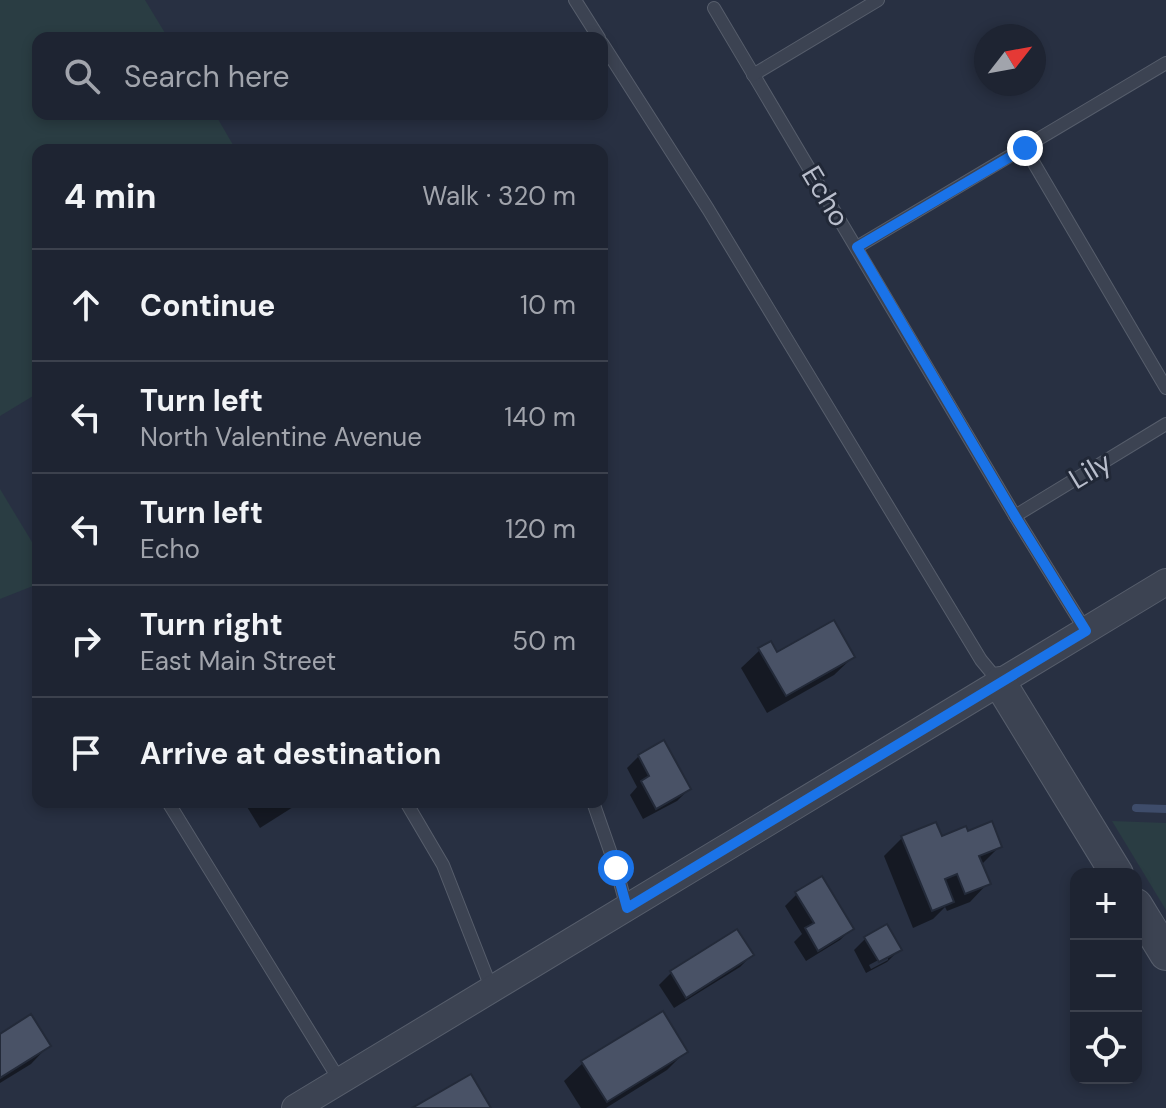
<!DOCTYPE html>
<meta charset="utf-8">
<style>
:root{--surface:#1e2432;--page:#262c3a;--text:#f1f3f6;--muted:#a1a4ac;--line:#3c414d}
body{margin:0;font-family:"DM Sans",sans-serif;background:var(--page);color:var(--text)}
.controls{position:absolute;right:24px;bottom:24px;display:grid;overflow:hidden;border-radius:16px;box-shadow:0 4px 12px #0003}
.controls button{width:72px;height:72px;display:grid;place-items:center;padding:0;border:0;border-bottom:2px solid var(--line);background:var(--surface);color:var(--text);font:40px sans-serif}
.compass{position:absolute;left:974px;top:24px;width:72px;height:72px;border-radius:50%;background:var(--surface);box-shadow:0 4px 12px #0003;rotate:59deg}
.stop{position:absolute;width:24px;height:24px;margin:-18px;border:6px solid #1a73e8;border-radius:50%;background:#fff}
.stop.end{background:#1a73e8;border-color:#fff;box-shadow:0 2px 8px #0008}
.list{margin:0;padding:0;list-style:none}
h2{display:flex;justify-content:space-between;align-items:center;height:104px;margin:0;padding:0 32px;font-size:34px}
h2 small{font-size:26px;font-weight:400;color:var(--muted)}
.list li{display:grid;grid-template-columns:52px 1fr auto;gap:24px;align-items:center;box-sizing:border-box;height:112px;padding:0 32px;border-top:2px solid var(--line)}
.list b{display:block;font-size:30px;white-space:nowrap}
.list p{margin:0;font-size:26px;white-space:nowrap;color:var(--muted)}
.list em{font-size:26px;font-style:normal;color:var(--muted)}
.icon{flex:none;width:44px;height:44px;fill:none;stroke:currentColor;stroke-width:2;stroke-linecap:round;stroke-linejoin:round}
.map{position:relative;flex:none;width:1166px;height:1108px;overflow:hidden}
.search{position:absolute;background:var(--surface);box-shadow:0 4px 12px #0003;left:32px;top:32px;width:576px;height:88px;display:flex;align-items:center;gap:20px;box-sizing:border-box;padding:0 28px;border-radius:16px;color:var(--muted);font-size:30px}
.panel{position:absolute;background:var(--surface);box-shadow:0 4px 12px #0003;left:32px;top:144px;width:576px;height:664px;border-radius:16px}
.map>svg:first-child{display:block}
</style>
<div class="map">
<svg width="1166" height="1108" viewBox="0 0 1166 1108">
<rect width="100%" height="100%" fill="#283042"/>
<!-- green -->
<g fill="#2a3d43">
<polygon points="0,0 145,0 168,38 38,38 38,114 215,114 236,150 38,150 38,393 0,416"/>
<polygon points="0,489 38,552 38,584 0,599"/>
<polygon points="1112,821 1166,823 1166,910"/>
</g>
<!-- shadow -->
<g fill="#0007" fill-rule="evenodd">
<polygon points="760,650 777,655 853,657 834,675 767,713 741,668"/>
<polygon points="639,756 689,789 677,801 643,819 630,795 637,787 627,768"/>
<polygon points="244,802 301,802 260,828"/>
<polygon points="967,833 1000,846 981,865 988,883 970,902 947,911 945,907 933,919 913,928 884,856 902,838 941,838"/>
<polygon points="797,894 852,928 840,940 806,961 794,942 802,934 785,906"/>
<path d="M866,938L899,950L887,962L866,973L854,950ZM888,955V960L871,969L869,965Z"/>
<polygon points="752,955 740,967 674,1008 659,985 671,973"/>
<polygon points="0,1036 49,1045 31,1064 0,1083"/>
<polygon points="685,1052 667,1070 606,1108 581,1108 564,1081 583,1063"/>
</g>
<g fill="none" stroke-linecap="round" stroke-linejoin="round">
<!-- stream -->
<polyline stroke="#3e4c6a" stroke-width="8" points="1136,808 1166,809"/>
</g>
<!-- building -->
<g fill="#495266" stroke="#232a39" stroke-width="2">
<polygon points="834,620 855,657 786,696 758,648 771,641 777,652"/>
<polygon points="664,740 691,789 656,809 641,781 649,776 638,755"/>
<polygon points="992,821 1002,847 979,856 991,884 965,894 957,874 945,879 954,902 932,911 901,836 936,822 942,836 966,826 968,831"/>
<polygon points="822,876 854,929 818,951 805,928 814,923 795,892"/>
<polygon points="887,924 902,950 879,962 864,937"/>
<polygon points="737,929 754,955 686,998 670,971"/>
<polygon points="663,1011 688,1052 607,1102 581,1061"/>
<polygon points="31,1014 51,1046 0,1078 0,1034"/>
<polygon points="471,1074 491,1108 412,1108"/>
</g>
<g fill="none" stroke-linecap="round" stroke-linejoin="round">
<defs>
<g id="service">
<polyline points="575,0 599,38"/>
<polyline points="714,8 1015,516 1086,631"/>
<polyline points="602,43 708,209 981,660 1000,683"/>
<polyline points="753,75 878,0"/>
<polyline points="1025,148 1166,388"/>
<polyline points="857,247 1166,63"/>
<polyline points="1015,516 1166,424"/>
<polyline points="168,802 340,1081"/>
<polyline points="406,802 443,865 492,990"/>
<polyline points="593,802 616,868 627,908"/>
</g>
<polyline id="minor" points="295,1108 1166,582"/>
<g id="tertiary">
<polyline points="1000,683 1117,874"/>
<polyline points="1136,905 1166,954"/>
</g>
</defs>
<!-- service casing -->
<use href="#service" stroke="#575e6c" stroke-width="14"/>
<!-- minor casing -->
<use href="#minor" stroke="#575e6c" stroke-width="28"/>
<!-- tertiary casing -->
<use href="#tertiary" stroke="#575e6c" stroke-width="34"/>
<!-- service -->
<use href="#service" stroke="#3c4352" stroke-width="12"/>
<!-- minor -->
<use href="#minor" stroke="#3c4352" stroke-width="26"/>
<!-- tertiary -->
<use href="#tertiary" stroke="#3c4352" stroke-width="32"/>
</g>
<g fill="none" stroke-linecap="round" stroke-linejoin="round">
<!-- route -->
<polyline stroke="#1a73e8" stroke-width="10" points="616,868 627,908 1086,631 1015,516 857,247 1025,148"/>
</g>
<g text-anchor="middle" stroke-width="6" stroke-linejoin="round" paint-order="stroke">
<!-- street labels -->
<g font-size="28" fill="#b9becc" stroke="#212837">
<text transform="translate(826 196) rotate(59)" y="10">Echo</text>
<text transform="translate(1090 470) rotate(-31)" y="10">Lily</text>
</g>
</g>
</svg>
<div class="controls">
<button>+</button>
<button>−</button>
<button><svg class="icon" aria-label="locate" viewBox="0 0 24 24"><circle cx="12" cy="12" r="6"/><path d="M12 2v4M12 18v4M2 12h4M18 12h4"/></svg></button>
</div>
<svg class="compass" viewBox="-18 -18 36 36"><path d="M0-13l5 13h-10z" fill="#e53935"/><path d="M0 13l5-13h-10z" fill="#a1a4ac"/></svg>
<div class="stop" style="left:616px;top:868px"></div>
<div class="stop end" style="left:1025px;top:148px"></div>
<div class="search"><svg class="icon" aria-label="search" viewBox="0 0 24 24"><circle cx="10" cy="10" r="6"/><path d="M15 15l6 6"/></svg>Search here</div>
<section class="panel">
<h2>4 min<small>Walk · 320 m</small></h2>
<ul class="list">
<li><svg class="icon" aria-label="ahead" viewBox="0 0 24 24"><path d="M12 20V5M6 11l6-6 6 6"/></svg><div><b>Continue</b></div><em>10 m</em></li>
<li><svg class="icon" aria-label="left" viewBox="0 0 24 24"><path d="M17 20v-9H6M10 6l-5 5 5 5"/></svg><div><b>Turn left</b><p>North Valentine Avenue</p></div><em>140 m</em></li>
<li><svg class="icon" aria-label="left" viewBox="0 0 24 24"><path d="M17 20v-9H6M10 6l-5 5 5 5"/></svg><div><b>Turn left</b><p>Echo</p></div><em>120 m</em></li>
<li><svg class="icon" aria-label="right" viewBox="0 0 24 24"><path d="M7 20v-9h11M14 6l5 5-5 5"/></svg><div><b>Turn right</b><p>East Main Street</p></div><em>50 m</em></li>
<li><svg class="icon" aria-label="arrive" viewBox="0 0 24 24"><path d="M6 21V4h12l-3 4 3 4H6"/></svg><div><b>Arrive at destination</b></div></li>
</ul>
</section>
</div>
